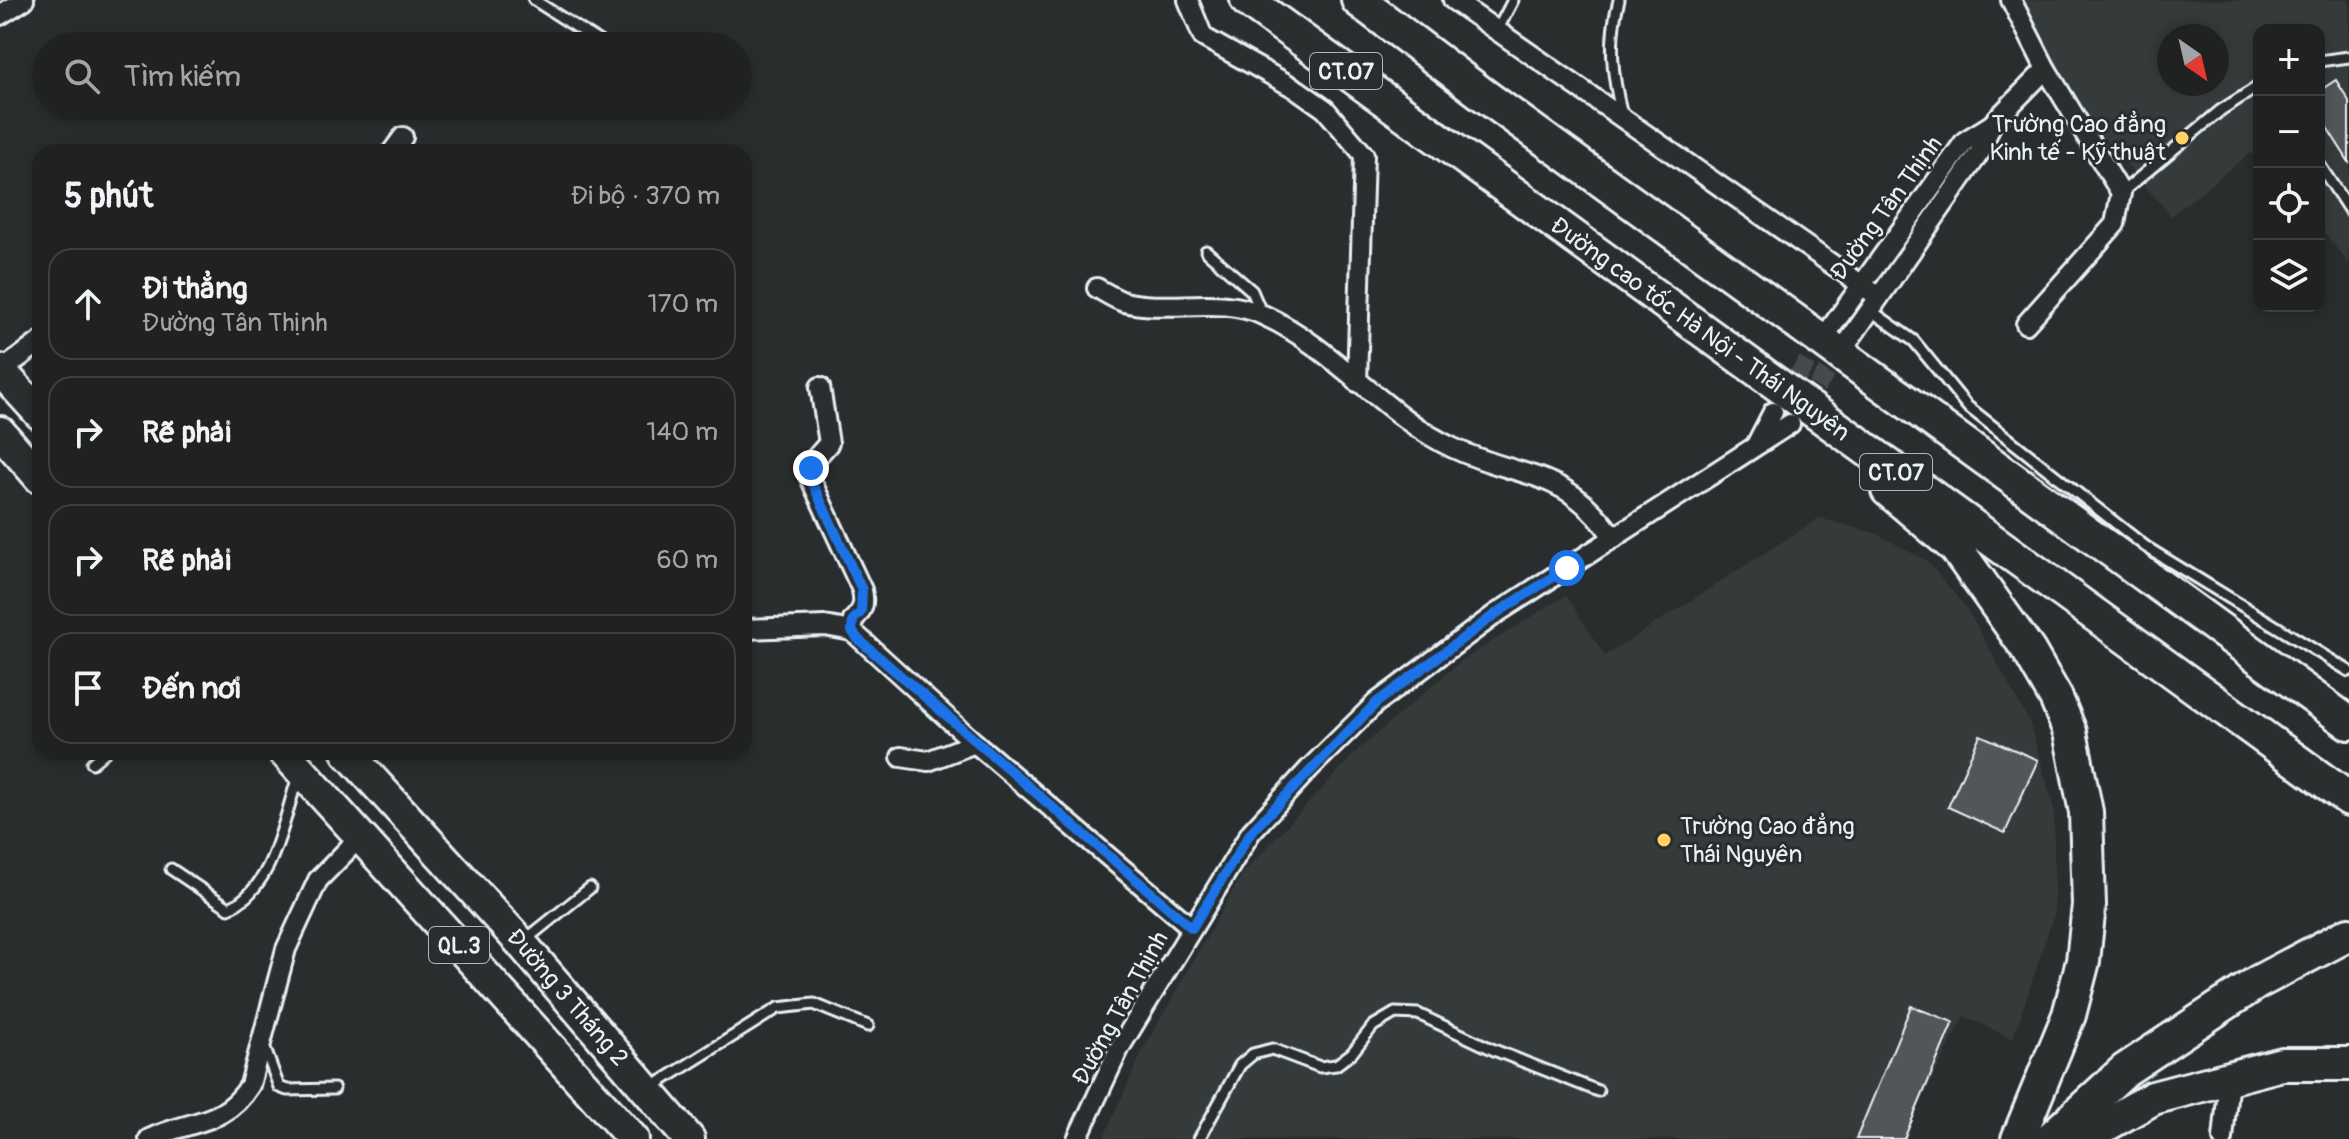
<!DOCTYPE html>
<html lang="vi">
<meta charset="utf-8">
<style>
:root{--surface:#202222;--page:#2d2f2f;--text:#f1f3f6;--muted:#a2a4a5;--line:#3d3f40}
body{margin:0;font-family:Pangolin,sans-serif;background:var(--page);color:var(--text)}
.controls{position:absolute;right:24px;top:24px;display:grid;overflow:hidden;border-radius:16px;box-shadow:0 4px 12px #0003}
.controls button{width:72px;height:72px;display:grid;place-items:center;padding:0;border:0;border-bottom:2px solid var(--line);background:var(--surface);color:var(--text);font:40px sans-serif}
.compass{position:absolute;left:2157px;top:24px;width:72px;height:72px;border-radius:50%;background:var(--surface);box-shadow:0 4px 12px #0003;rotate:146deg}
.stop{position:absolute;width:24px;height:24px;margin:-18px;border:6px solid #1a73e8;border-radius:50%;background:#fff}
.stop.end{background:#1a73e8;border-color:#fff;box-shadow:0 2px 8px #0008}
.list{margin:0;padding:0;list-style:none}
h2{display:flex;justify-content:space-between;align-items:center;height:104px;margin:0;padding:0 32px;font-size:34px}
h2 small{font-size:26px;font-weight:400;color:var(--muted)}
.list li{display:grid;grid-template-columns:52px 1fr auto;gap:24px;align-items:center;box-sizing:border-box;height:112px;margin:0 16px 16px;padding:0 16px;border:2px solid var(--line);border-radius:24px}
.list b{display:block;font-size:30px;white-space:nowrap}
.list p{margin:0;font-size:26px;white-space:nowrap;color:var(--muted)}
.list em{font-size:26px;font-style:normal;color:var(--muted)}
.icon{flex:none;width:44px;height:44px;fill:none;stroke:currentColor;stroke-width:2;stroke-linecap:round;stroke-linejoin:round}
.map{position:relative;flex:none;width:2349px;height:1139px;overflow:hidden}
.search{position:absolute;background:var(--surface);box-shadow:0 4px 12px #0003;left:32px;top:32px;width:720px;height:88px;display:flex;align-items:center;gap:20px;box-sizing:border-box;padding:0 28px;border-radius:44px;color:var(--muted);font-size:30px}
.panel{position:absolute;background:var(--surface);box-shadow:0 4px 12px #0003;left:32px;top:144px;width:720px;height:616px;border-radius:24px}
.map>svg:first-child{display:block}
</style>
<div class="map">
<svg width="2349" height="1139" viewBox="0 0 2349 1139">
<rect width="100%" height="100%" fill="#2a2d2e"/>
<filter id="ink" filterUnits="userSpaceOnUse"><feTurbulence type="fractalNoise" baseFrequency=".0125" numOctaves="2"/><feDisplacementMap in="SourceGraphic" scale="16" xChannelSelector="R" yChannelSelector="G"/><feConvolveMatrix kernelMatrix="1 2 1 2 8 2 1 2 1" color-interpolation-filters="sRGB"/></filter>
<g filter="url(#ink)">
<!-- built -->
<g fill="#363a3b" fill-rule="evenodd">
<path d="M2020,0H2349V264L2319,226V30H2259V161L2250,153L2171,216L2092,124L2058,72ZM2169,36H2217V84H2169Z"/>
<polygon points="1819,518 1877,534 1927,561 1967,609 2029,721 2054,808 2054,914 2013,1039 1964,1016 1903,1139 1103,1139 1144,1048 1243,873 1359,749 1460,662 1566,595 1605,656"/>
</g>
<!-- building -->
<g fill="#535759" stroke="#e8f1f8" stroke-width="2">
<polygon points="2336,80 2349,101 2349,162 2319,115 2319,91"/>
<polygon points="1980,735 2038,760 2005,833 1948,807"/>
<polygon points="1911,1006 1953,1022 1904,1139 1856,1139"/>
</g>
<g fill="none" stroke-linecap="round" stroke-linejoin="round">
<!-- minor-tunnel -->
<g stroke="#464a4c" stroke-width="18" stroke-dasharray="18 9" stroke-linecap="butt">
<polyline points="1782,399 1826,334"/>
<polyline points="1801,409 1844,348"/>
</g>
<defs>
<g id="service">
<polyline points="534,0 606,46"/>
<path d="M1619,0C1608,40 1612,75 1622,115"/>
<polyline points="1497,31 1513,0"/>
<polyline points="2319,61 2349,57"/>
<polyline points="2319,164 2349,210"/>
<polyline points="2121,193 2221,110 2259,86"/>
<polyline points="1206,251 1252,291 1262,314"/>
<polyline points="1870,310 1914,341 1967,406 2146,547 2349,671"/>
<polyline points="92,763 105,752"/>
<path d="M171,869L229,908C274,888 283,820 298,777"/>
<polyline points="524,941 590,888"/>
<polyline points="264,1046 279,1087 287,1090 334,1089"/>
<polyline points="652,1087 778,1008 814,1004 868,1026"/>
<polyline points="1199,1139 1240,1065 1253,1054 1272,1049 1320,1067 1336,1065 1352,1053 1373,1026 1395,1013 1418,1014 1494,1050 1598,1091"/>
</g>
<g id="minor">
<polyline points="1188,0 1203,37 1298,90 1325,109 1364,155 1357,382"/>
<polyline points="1453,0 1879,297"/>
<polyline points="2011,0 2046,69 2121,193 2115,224 2026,324"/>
<polyline points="0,15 24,0"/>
<polyline points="392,152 403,137"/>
<path d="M1097,288C1106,293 1115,299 1124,302C1169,313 1220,295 1263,315C1334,347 1383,415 1453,448C1524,481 1563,466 1614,538"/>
<polyline points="1830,329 1965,141 1991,125 2046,69"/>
<polyline points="1848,342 1980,152 1991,125"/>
<polyline points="1,371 40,342"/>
<path d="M820,387L829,443L814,460L810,478L862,590C865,604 863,610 853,620L852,631L975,743L1192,928"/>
<polyline points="1756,445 1773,412"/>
<polyline points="744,629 825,626 852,631"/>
<polyline points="901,757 928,761 975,743"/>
<path d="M149,1139C190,1119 224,1127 250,1085L286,949L318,880L361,836"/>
<polyline points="1077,1139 1120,1047 1251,832 1309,769 1376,703 1497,613 1790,424"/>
<polyline points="2223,1139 2229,1078"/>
</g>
<g id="trunk">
<polyline points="0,370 40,414"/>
<polyline points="0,432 40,478"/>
<polyline points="284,752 633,1139"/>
<path id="s1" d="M347,752L521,943L689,1139"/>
</g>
<g id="motorway">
<path id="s2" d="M1247,0L2349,799"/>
<polyline points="1358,0 1481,93 2349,723"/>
<polyline points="1888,490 1956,548 2029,651 2056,698 2070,732 2086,812 2089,905 2083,961 2069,1015 2018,1139"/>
<polyline points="2050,1139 2125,1070 2258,982 2349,934"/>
<polyline points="2081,1139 2153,1098 2282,1064 2349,1064"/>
</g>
</defs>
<!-- service casing -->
<use href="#service" stroke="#e8f1f8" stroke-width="15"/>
<!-- minor casing -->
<use href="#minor" stroke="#e8f1f8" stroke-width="24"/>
<!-- trunk casing -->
<use href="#trunk" stroke="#e8f1f8" stroke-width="36"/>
<!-- motorway casing -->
<use href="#motorway" stroke="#e8f1f8" stroke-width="38"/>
<!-- service -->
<use href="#service" stroke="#2a2d2e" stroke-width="9"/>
<!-- minor -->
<use href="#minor" stroke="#2a2d2e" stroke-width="18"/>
<!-- trunk -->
<use href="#trunk" stroke="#2a2d2e" stroke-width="30"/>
<!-- motorway -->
<use href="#motorway" stroke="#2a2d2e" stroke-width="32"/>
</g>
</g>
<g fill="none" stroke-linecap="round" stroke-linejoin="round" filter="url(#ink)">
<!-- route -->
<polyline stroke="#1a73e8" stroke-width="10" points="811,468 810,478 862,590 861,612 853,620 852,631 858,639 1192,928 1251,832 1376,703 1497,613 1567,568"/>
</g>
<!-- markers -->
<g fill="#ffd166" stroke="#2a2d2e" stroke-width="3">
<circle cx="2182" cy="138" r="8"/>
<circle cx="1664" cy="840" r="8"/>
</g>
<g text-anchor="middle" stroke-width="6" stroke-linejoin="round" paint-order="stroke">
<!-- shield labels -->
<g fill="#2a2d2e" stroke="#afb6bb" stroke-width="2">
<rect x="1310" y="53" width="72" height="36" rx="6"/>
<rect x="1860" y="454" width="72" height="36" rx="6"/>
<rect x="429" y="927" width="60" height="36" rx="6"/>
</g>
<g font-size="22" font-weight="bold" fill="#e8f1f8">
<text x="1346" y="79">CT.07</text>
<text x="1896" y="480">CT.07</text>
<text x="459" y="953">QL.3</text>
</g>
<!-- poi labels -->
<g font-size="24" fill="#e8f1f8" stroke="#2a2d2e" text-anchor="end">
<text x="2166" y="132">Trường Cao đẳng<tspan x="2166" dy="28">Kinh tế - Kỹ thuật</tspan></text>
<text x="1680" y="834" text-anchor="start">Trường Cao đẳng<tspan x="1680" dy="28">Thái Nguyên</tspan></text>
</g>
<!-- street labels -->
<g font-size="24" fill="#e8f1f8" stroke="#2a2d2e">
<text transform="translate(1886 208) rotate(-54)" y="8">Đường Tân Thịnh</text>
<text dy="8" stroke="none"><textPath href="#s2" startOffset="560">Đường cao tốc Hà Nội - Thái Nguyên</textPath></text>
<text dy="8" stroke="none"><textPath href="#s1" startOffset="330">Đường 3 Tháng 2</textPath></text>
<text transform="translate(1120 1008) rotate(-61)" y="8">Đường Tân Thịnh</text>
</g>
</g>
</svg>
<div class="controls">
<button>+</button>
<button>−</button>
<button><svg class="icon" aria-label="locate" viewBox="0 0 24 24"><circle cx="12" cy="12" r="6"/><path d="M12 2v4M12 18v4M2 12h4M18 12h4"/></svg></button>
<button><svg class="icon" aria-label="layers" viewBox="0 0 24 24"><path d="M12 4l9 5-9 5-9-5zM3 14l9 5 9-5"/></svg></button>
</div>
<svg class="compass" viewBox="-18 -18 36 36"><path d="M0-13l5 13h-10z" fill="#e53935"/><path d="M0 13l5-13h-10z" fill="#a2a4a5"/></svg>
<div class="stop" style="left:1567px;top:568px"></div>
<div class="stop end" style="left:811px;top:468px"></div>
<div class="search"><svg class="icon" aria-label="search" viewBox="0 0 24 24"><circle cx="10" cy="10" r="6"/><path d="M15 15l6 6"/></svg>Tìm kiếm</div>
<section class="panel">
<h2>5 phút<small>Đi bộ · 370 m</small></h2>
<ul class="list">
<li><svg class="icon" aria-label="ahead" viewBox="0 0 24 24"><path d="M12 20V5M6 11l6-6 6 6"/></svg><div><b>Đi thẳng</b><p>Đường Tân Thịnh</p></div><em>170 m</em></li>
<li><svg class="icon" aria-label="right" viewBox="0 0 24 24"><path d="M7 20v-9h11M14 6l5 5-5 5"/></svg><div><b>Rẽ phải</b></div><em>140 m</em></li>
<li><svg class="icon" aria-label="right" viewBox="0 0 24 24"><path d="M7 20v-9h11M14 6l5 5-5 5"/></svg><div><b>Rẽ phải</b></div><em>60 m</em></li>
<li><svg class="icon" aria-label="arrive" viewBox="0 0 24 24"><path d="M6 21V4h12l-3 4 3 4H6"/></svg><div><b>Đến nơi</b></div></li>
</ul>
</section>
</div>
